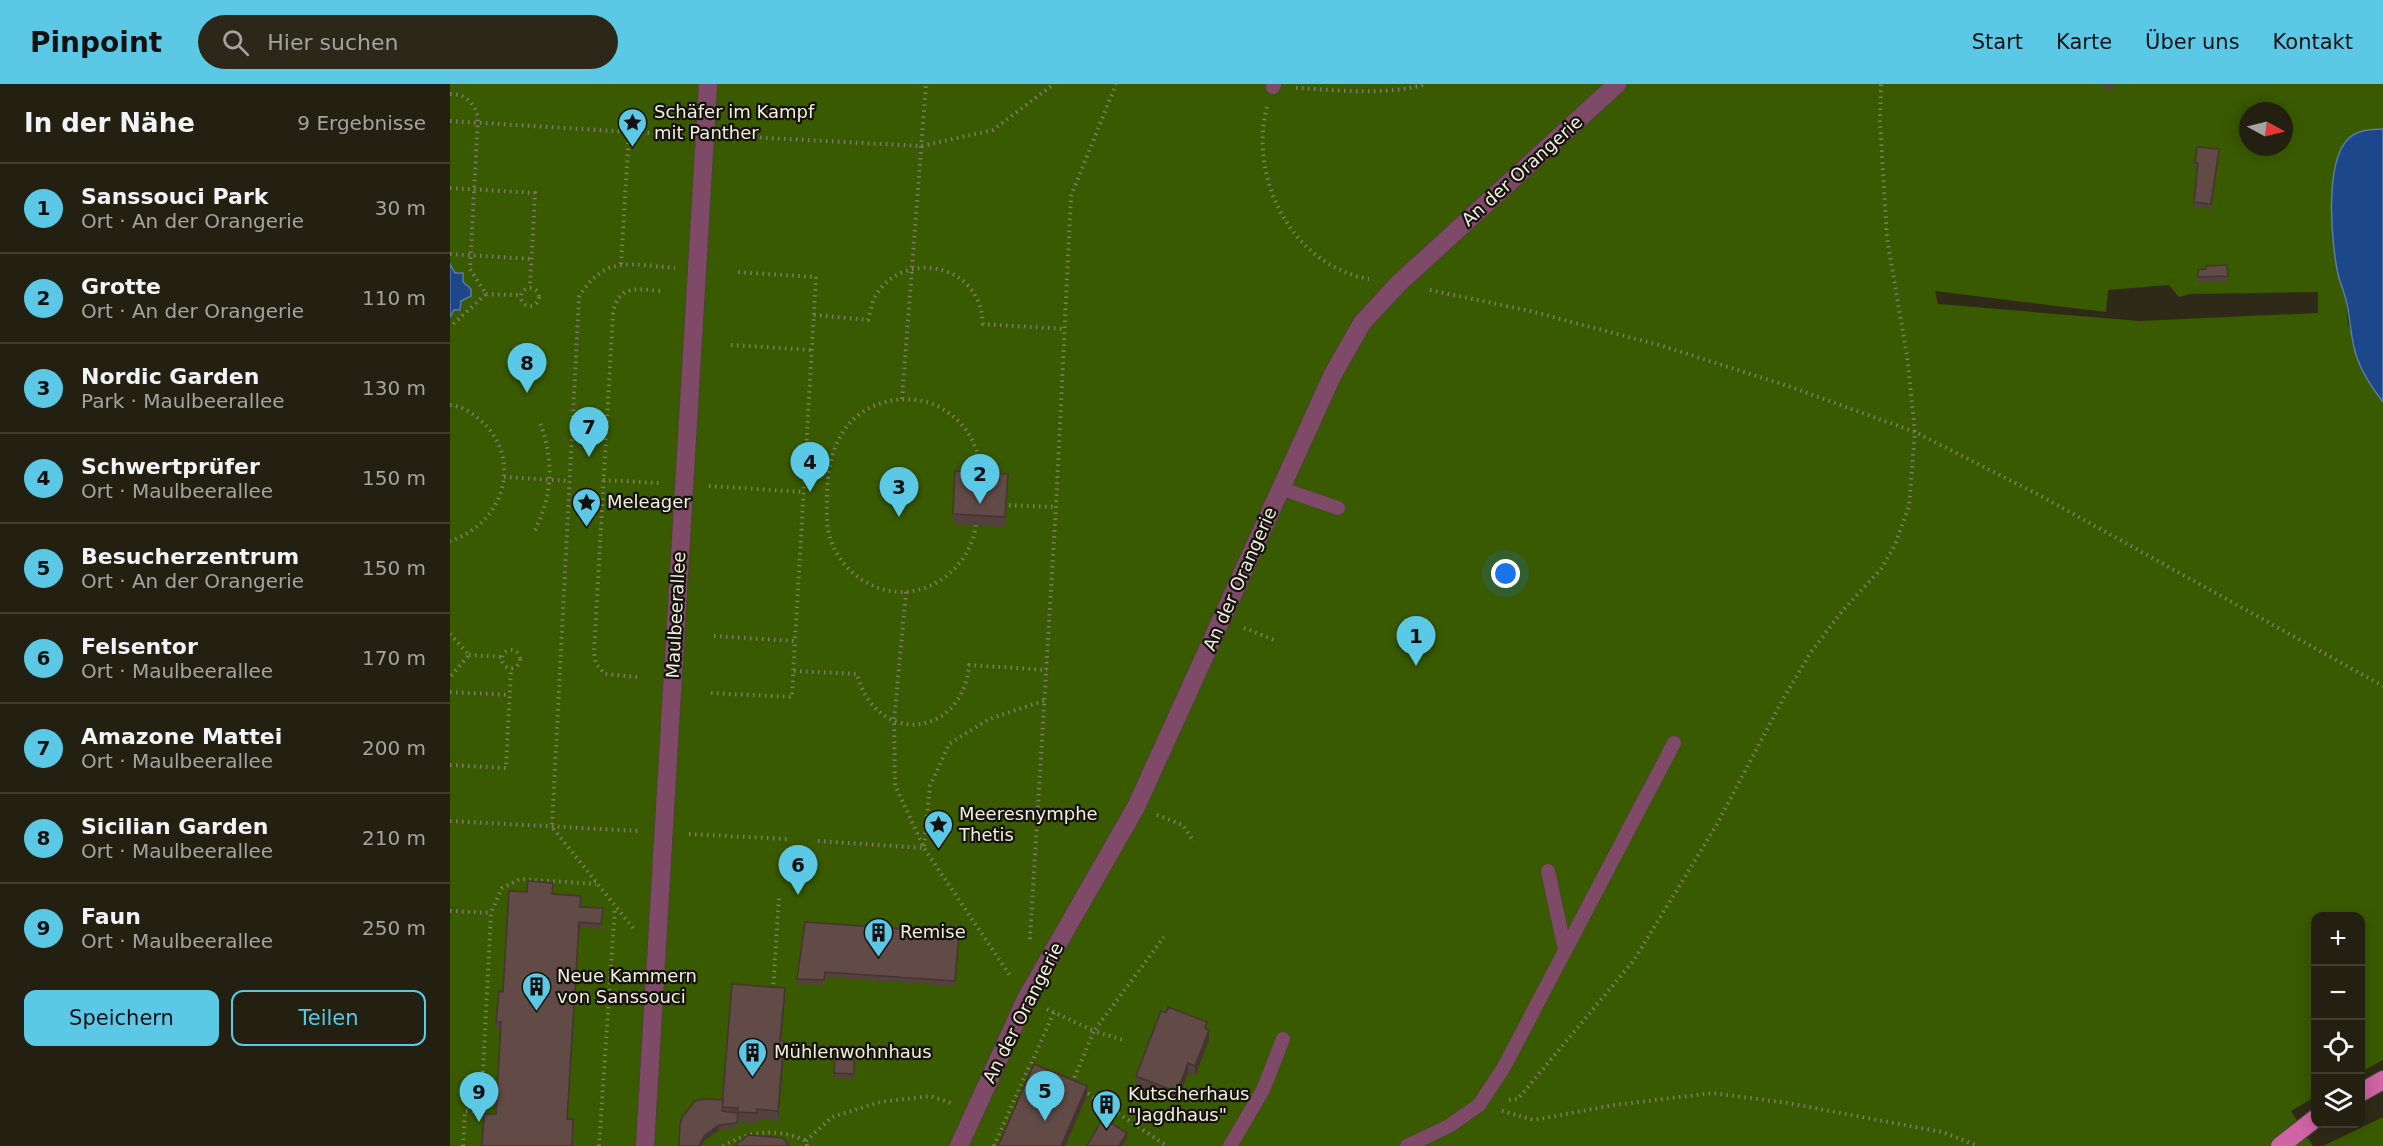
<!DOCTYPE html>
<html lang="de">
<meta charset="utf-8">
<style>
:root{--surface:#232011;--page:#2b281a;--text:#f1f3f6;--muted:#a3a39f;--line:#403e31;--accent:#5bc8e6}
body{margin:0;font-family:"DejaVu Sans",sans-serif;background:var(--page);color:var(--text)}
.controls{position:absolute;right:18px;bottom:18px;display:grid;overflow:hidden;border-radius:12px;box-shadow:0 3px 15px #0003}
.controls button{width:54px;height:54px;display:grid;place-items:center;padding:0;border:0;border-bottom:2px solid var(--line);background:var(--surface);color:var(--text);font:30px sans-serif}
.compass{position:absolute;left:1789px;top:18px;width:54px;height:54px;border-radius:50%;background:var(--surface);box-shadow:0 3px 15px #0003;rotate:97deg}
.you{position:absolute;left:1056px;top:490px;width:21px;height:21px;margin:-15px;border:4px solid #fff;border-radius:50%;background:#1a73e8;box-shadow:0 0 0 9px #1a73e833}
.badge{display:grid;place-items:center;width:39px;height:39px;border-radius:50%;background:var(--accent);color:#111;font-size:20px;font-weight:700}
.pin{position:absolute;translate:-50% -50px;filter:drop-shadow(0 2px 3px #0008)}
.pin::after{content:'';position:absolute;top:32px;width:21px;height:18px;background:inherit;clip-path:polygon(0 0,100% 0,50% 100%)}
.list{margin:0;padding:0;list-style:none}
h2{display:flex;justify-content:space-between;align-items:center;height:78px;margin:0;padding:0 24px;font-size:26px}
h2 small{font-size:20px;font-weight:400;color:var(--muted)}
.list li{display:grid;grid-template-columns:39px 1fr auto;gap:18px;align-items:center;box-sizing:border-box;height:90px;padding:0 24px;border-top:2px solid var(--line)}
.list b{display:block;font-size:22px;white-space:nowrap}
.list p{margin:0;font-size:20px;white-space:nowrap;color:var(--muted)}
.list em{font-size:20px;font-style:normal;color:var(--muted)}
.actions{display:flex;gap:12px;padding:18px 24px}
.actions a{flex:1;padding:14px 0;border:2px solid var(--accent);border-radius:12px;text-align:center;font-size:21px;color:var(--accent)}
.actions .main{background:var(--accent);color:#111}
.icon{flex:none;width:33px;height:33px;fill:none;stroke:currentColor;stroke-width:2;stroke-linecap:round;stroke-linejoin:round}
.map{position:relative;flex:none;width:1933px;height:1062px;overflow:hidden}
header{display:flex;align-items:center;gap:36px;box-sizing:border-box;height:84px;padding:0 30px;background:var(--accent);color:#111}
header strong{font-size:28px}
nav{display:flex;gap:33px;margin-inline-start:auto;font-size:21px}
.search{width:420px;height:54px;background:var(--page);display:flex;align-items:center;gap:15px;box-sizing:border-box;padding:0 21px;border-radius:33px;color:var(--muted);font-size:22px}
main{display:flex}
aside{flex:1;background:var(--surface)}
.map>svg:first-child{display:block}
</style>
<header>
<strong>Pinpoint</strong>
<div class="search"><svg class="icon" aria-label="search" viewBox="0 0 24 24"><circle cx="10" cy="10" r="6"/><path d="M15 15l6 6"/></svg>Hier suchen</div>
<nav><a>Start</a><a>Karte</a><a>Über uns</a><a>Kontakt</a></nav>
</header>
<main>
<aside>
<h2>In der Nähe<small>9 Ergebnisse</small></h2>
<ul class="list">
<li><span class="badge">1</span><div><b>Sanssouci Park</b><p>Ort · An der Orangerie</p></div><em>30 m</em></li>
<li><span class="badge">2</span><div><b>Grotte</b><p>Ort · An der Orangerie</p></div><em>110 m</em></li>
<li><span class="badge">3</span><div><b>Nordic Garden</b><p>Park · Maulbeerallee</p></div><em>130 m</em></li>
<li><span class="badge">4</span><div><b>Schwertprüfer</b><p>Ort · Maulbeerallee</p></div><em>150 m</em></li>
<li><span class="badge">5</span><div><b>Besucherzentrum</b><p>Ort · An der Orangerie</p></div><em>150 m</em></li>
<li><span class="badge">6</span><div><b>Felsentor</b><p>Ort · Maulbeerallee</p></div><em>170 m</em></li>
<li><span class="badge">7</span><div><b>Amazone Mattei</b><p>Ort · Maulbeerallee</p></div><em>200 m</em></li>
<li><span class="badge">8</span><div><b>Sicilian Garden</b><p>Ort · Maulbeerallee</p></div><em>210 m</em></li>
<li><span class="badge">9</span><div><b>Faun</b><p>Ort · Maulbeerallee</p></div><em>250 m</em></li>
</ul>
<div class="actions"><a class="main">Speichern</a><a>Teilen</a></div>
</aside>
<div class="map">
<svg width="1933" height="1062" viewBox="0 0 1933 1062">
<rect width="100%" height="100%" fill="#2f2a17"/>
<!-- green -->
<g fill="#3a5a00" fill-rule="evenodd">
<path d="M0,0H1933V45L1910,47L1888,70L1882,112V139L1884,167L1896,217L1898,239L1915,291L1933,318V976L1911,988L1910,832H1866L1865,1013L1841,1027L1863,1062H0ZM1798,27H1834V63H1798ZM1719,201L1729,213L1740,210L1868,208V229L1690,237L1488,220L1485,207L1656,228L1658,206Z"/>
<polygon points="1933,1033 1933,1062 1873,1062"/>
</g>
<!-- water -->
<g fill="#1c488b" stroke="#5c7aa5" stroke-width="1.5">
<path d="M1933,45V318C1922,304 1913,291 1907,274C1900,255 1901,235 1896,216C1894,208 1891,201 1889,194C1881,162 1874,79 1898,55C1908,45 1921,46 1933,45Z"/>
<polygon points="0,180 5,189 13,189 13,198 21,205 21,212 11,217 10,226 4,226 0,233"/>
</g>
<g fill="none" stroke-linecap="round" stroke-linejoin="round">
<defs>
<g id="service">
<polyline points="823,3 824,0"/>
<polyline points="830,404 888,424"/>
<polyline points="1098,787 1115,866"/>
<polyline points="780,1062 813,1006 833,955"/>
<polyline points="957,1062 999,1042 1029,1021 1054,983 1224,659"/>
</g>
<polyline id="minor" points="509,1062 576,915 686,723 883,290 912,239 948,200 1167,0"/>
<polyline id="tertiary" points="195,1062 258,0"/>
<g id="primary">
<polyline points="1910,1009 1933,996"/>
<polyline points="1830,1062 1866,1034"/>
</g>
</defs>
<!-- service casing -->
<use href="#service" stroke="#4a4533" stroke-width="15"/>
<!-- minor casing -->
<use href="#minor" stroke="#4a4533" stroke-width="20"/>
<!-- tertiary casing -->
<use href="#tertiary" stroke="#4a4533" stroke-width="20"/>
<!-- primary casing -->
<use href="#primary" stroke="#4a4533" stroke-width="20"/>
<!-- path -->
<g stroke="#7f7b6b" stroke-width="4" stroke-dasharray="1.5 4.5" stroke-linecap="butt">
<path d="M846,4C889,6 935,12 977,0"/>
<path d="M0,10C16,10 24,19 28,33L20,185L36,210L0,243"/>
<path d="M817,23C798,95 843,182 919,195"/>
<polyline points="0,37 231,51"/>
<polyline points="280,52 471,62 543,46 604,0"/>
<polyline points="0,104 85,109 80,203"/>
<polyline points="0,170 82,175"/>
<polyline points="171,180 179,48"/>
<circle cx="80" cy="213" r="9"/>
<polyline points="980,206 1080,227 1209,261 1338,302 1465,348 1591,412 1933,602"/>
<polyline points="36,210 71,211"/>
<path d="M364,231L418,236C420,230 421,223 423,217C441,175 504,172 526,213C531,222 532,230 533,240L614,245"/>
<polyline points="281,261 362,266"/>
<polyline points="452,315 476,0"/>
<path d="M0,321C11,322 21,328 29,335C75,374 54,440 0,457"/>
<polyline points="54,393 120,397"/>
<polyline points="153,396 209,399"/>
<polyline points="259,402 354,408"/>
<polyline points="553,421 606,423"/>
<path d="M526,441C521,476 492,505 456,508C421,510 387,484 379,450C376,438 377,426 377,414C377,367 393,324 445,316C458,314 477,316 489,323C516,337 530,363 532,393"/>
<path d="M85,446C103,410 104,376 90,339"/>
<polyline points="456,508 444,637 445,701 474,764 561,893"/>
<polyline points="794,544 827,557"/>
<polyline points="0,550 19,571 0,593"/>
<polyline points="264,552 345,557 366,193 286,188"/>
<circle cx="61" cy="575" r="9"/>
<polyline points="19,571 52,573"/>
<path d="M344,587L407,590C426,663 513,654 519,581L597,586"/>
<path d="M187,593L155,590L146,580L144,568L163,229C168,200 188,205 211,207"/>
<polyline points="0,608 60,611"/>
<polyline points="261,609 342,613 345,557"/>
<polyline points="0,681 56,684 61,584"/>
<polyline points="707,731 733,741 744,758"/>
<polyline points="0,737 189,747"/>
<polyline points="239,750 337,755"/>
<polyline points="368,757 474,764 480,702 499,660 539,635 596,616"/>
<polyline points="0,827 41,829"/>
<path d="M183,844L102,743L129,213C155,170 182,181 225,184"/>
<polyline points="580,855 606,423 621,112 666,0"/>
<polyline points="323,906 329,813"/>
<polyline points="597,925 644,947 714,853"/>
<polyline points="586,982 581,980 604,928"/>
<polyline points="622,999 644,947 673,956"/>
<polyline points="633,1006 717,1062"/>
<polyline points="1059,1016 1068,1015 1184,876 1266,742 1333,615 1361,568 1393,526 1431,485 1445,461 1459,422 1465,348 1457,272 1437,154 1430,37 1431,0"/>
<polyline points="1052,1027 1084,1036 1164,1021 1263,1009 1337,1019 1492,1048 1528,1062"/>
<polyline points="356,1057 382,1033 430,1018 480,1012 501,1019"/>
<polyline points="13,1062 15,1027 31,1027 41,829 52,804 70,795 146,800"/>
<polyline points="149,1062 165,823"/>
<path d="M273,1062C300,1046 328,1044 356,1057L357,1062"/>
<polyline points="544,1062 580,980"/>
</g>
<!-- service -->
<use href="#service" stroke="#7e4a68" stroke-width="14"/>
<!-- minor -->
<use href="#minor" stroke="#7e4a68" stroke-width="18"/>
<!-- tertiary -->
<use href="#tertiary" stroke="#7e4a68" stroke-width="18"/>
<!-- primary -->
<use href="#primary" stroke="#cf64a6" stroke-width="18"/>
</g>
<!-- wall -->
<g fill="#54403d">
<polygon points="1663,0 1663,6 1653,6 1653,1"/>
<polygon points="1769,70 1761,125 1744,123 1748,84 1745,84 1745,79"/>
<polygon points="1777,181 1778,197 1748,198 1748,186 1756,185"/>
<polygon points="558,400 555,443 503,440 503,430"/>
<polygon points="103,810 130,823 153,824 151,845 129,843 46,1030 51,943 46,943 46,938 53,908"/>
<polygon points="509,854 505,902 375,893 374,901 347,900 347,895"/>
<polygon points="335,914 331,957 334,967 328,1037 307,1035 307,1039 288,1038 287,1044 269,1046 254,1057 273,1016"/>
<polygon points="757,945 759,956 745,992 738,989 727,1018 686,1002 686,992"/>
<polygon points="385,975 404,976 404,995 384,994"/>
</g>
<!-- shaded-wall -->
<g fill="#453432">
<polygon points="1769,65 1769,70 1761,125 1761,120"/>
<polygon points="335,904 335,914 330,967 330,957"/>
<polygon points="759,946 759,956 745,992 745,982"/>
<polygon points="334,957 334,967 328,1037 328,1027"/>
<polygon points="738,979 738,989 727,1018 727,1008"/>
<polygon points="637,1002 637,1012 615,1062 611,1062"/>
<polygon points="269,1041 269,1046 254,1057 251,1062 249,1062 254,1052"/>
<polygon points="677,1049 677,1054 672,1062 669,1062"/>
</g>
<!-- building -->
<g fill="#624b47" stroke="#453432" stroke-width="1.5">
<polygon points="1747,63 1769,65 1761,120 1744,118 1748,79 1745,79"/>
<polygon points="1777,181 1778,192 1748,193 1748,186 1756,185 1756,182"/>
<polygon points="505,387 558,390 555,433 503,430"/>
<polygon points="78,797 103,799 102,810 131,812 130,823 153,824 151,840 129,838 117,1035 123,1035 122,1062 32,1062 34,1030 46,1030 51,938 46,938 49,907 53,908 59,807 77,808"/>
<polygon points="355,838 509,849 505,897 375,888 374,896 347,895"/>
<polygon points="282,900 335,904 330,957 334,957 328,1027 307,1025 307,1029 288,1028 288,1024 272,1023"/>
<polygon points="718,923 757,938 755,944 759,946 745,982 738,979 727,1008 686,992 711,927 716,929"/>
<polygon points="385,975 404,976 404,990 384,989"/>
<polygon points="584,980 637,1002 611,1062 548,1062"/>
<polygon points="254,1015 273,1016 272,1027 288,1029 287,1039 269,1041 254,1052 249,1062 229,1062 230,1039 233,1032 245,1017"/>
<polygon points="653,1034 677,1049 669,1062 637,1062"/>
<polygon points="298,1051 333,1054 339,1062 284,1062"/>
</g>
<!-- icons -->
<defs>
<symbol id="sight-pin" viewBox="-11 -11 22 30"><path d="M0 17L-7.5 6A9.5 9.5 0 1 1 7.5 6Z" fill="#5bc8e6" stroke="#15130b"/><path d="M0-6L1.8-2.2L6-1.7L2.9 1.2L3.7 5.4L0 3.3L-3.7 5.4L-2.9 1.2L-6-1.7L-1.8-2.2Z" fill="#111"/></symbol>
<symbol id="building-pin" viewBox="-11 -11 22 30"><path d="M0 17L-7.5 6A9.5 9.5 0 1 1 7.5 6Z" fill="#5bc8e6" stroke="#15130b"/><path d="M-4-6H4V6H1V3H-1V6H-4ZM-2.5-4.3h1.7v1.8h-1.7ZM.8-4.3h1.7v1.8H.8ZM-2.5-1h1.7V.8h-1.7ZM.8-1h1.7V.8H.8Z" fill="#111"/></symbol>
</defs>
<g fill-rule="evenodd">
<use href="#sight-pin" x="166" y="22" width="33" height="45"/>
<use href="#sight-pin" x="120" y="402" width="33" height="45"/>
<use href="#sight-pin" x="472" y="724" width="33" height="45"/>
<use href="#building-pin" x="412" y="832" width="33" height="45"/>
<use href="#building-pin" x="70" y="886" width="33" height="45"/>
<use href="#building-pin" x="286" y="952" width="33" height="45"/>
<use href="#building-pin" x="640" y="1004" width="33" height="45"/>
</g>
<g text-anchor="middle" stroke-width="4.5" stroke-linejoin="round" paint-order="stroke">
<!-- poi labels -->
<g font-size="18" fill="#f1eee2" stroke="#15130b" text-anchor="start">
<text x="204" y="34">Schäfer im Kampf<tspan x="204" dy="21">mit Panther</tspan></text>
<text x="157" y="424">Meleager</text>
<text x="509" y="736">Meeresnymphe<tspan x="509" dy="21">Thetis</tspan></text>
<text x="450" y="854">Remise</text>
<text x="107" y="898">Neue Kammern<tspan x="107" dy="21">von Sanssouci</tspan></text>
<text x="324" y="974">Mühlenwohnhaus</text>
<text x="678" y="1016">Kutscherhaus<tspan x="678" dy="21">"Jagdhaus"</tspan></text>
</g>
<!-- street labels -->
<g font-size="18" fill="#f1eee2" stroke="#15130b">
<text transform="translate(1072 87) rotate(-42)" y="6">An der Orangerie</text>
<text transform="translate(790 495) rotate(-66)" y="6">An der Orangerie</text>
<text transform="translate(226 531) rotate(-87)" y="6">Maulbeerallee</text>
<text transform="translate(573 929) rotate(-63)" y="6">An der Orangerie</text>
</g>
</g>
</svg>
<div class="controls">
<button>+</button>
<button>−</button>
<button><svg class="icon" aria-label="locate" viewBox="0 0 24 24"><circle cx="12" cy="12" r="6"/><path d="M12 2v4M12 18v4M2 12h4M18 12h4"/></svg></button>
<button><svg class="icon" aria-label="layers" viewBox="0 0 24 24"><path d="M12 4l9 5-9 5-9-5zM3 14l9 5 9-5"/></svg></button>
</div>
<svg class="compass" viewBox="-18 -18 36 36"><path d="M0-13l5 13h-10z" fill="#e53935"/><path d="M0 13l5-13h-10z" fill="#a3a39f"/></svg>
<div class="you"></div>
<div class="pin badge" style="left:966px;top:582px">1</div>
<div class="pin badge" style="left:530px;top:420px">2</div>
<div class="pin badge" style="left:449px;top:433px">3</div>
<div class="pin badge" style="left:360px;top:408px">4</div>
<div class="pin badge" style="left:595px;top:1037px">5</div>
<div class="pin badge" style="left:348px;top:811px">6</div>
<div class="pin badge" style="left:139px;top:373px">7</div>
<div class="pin badge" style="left:77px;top:309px">8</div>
<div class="pin badge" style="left:29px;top:1038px">9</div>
</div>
</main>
